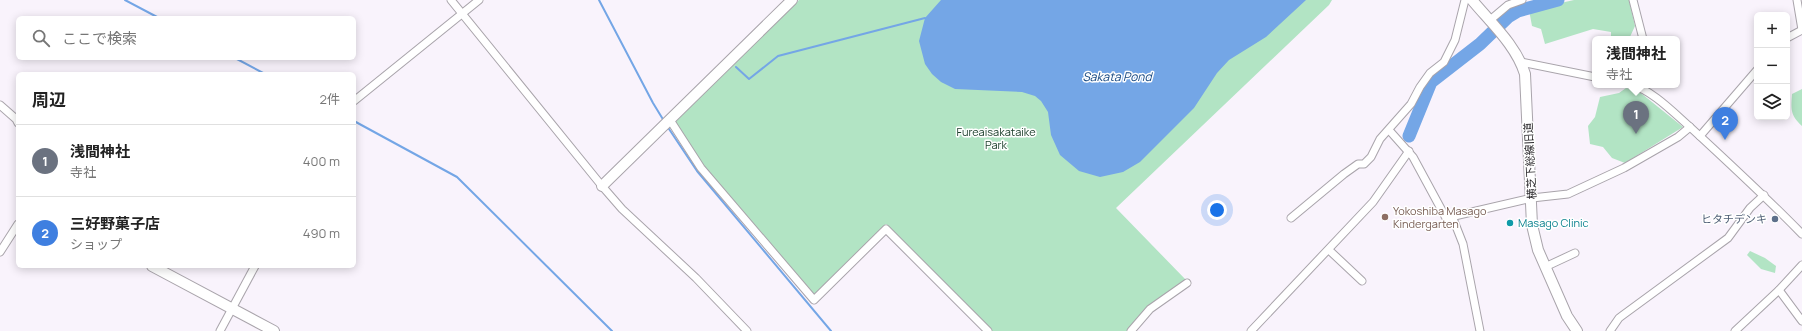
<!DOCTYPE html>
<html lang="ja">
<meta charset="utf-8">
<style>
:root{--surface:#fff;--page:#f2f2f2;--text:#222;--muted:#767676;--line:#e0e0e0;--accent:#111827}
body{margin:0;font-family:Manrope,"Noto Sans JP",sans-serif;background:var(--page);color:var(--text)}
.controls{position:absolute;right:12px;top:12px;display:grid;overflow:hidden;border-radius:6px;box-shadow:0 2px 10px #0003}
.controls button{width:36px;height:36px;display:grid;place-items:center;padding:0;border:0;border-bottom:1px solid var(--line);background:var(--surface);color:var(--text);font:20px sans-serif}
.you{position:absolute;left:1217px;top:210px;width:14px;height:14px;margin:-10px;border:3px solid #fff;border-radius:50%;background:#1a73e8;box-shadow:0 0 0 6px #1a73e833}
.badge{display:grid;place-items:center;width:26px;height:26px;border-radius:50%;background:var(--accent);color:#fff;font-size:13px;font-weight:700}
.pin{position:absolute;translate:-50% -33px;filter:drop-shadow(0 1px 2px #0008)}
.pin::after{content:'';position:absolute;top:21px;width:14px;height:12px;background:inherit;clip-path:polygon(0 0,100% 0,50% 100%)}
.popup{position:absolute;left:1592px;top:36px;width:88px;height:52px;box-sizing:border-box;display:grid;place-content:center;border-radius:6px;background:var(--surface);filter:drop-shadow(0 1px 3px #0005);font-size:13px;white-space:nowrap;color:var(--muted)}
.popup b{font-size:15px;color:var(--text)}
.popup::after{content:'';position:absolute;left:50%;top:100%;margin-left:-8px;border:8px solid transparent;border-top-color:var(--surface)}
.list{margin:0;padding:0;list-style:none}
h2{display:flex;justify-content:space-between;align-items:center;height:52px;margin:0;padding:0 16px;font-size:17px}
h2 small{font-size:13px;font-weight:400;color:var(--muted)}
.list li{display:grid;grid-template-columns:26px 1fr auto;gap:12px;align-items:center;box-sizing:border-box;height:72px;padding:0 16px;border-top:1px solid var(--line)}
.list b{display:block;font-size:15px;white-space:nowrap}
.list p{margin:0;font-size:13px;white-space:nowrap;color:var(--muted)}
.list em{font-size:13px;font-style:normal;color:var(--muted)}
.icon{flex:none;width:22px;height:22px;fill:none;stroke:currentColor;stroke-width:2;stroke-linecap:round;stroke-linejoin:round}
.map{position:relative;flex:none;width:1802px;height:331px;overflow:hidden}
.search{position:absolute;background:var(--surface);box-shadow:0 2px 10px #0003;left:16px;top:16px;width:340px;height:44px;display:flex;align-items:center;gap:10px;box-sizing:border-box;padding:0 14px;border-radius:6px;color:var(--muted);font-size:15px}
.panel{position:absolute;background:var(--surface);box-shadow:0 2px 10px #0003;left:16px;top:72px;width:340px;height:196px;border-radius:6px}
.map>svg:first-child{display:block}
</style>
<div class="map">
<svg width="1802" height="331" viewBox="0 0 1802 331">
<rect width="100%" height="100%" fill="#f9f3fc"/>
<!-- green -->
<g fill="#b2e4c4">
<polygon points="799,0 1332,0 1329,5 1116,208 1186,280 1146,308 1127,331 991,331 886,224 814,295 702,165 674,122"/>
<polygon points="1574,0 1629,0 1635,26 1629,39 1611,39 1611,32 1593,29 1545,44 1541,29 1532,26 1529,10"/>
<polygon points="1626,88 1637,90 1683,127 1625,163 1612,158 1603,147 1590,144 1588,126 1595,117 1600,97 1619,93"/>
<path d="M1802,89V126C1790,115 1791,109 1792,94Z"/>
<polygon points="1750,251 1765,258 1776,266 1775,273 1761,269 1747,255"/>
</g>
<!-- water -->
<polygon fill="#74a6e6" points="941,0 1306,0 1266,37 1229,60 1217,73 1194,108 1140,162 1123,172 1100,177 1079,171 1060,155 1051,135 1048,112 1041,101 1035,96 1022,92 955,89 941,82 932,74 925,64 919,41 925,18"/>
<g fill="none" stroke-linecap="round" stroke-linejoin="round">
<!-- stream -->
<g stroke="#74a6e6" stroke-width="2">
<polyline points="125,0 159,18"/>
<polyline points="599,0 653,103 664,121"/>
<polyline points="235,58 265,74"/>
<polyline points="736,67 749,79 778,56 925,18"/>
<polyline points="354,121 457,177 612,331"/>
<polyline points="667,126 697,171 831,331"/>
</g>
<!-- river -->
<polyline stroke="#74a6e6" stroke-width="13" points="1409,136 1431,82 1480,44 1508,17 1518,11 1558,0"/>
<defs>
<g id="street">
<polyline points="451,0 602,186 622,209 696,278 747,331"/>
<polyline points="1633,0 1643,39"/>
<polyline points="1797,0 1802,30"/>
<polyline points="1489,21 1508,5 1522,0"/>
<polyline points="1787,38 1802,30"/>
<polyline points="1521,62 1595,77"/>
<path d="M1631,85C1651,89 1674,113 1690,127C1728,162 1766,197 1802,234"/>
<polyline points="354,101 479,0"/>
<polyline points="0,105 16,119 18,123"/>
<polyline points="670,120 701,168 814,300 886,229 988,331"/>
<polyline points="1389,130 1413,157 1446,218 1532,198 1568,194 1624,168 1678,137 1690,127"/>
<polyline points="1700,136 1757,70"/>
<polyline points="1452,216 1463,244 1480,331"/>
<polyline points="1291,218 1344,174 1358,164 1364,164 1371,157 1380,139 1411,104 1420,87 1430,73 1444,62 1455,40 1465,0"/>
<polyline points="1329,250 1362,281"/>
<polyline points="0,252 18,224"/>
<polyline points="1545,267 1575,253"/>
<polyline points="1779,290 1802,321"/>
<polyline points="220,331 255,266"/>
<polyline points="1131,331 1150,309 1187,283"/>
<polyline points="1251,331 1373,202 1409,151"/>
<polyline points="1610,331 1619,318 1623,315 1728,238 1750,208 1764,195"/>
<polyline points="1735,331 1779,290 1802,265"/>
</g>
<g id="secondary">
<path d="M1472,0C1491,23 1516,45 1525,74L1532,225L1538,250L1567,316L1577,331"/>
<polyline points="602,186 792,0"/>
<polyline points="152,266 274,331"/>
</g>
</defs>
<!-- street casing -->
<use href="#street" stroke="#a9a4ab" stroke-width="9"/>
<!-- secondary casing -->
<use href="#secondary" stroke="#a9a4ab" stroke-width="12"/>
<!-- street -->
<use href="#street" stroke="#fff" stroke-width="7"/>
<!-- secondary -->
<use href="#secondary" stroke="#fff" stroke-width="10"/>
</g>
<!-- markers -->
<circle fill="#8d6e63" stroke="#fff" stroke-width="1.5" cx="1385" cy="217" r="4"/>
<circle fill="#5c6f8a" stroke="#fff" stroke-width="1.5" cx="1775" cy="219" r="4"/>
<circle fill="#0f9aa8" stroke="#fff" stroke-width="1.5" cx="1510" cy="223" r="4"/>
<g text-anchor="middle" stroke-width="3" stroke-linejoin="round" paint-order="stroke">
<!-- park labels -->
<g font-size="11" fill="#173b27" stroke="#fff">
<text x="996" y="136">Fureaisakataike<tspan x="996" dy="13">Park</tspan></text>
</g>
<!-- street labels -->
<g font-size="11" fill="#2b292c" stroke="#fff">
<text transform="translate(1530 161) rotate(-93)" y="4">横芝下総線旧道</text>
</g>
<!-- education labels -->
<g font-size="11" fill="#785e54" stroke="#fff" text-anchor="start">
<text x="1393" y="215">Yokoshiba Masago<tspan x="1393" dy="13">Kindergarten</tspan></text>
</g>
<!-- service labels -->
<g font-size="11" fill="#4e5e75" stroke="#fff" text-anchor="end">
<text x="1767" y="223">ヒタチデンキ</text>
</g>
<!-- culture labels -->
<g font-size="11" fill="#0d838f" stroke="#fff" text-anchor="start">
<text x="1518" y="227">Masago Clinic</text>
</g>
<!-- water labels -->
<g font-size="12" font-style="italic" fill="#154781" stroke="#fff">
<text x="1117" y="81">Sakata Pond</text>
</g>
</g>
</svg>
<div class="controls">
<button>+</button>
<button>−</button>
<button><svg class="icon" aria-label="layers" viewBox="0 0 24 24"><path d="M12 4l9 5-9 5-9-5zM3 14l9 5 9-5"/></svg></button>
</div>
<div class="you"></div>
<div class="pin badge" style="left:1636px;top:134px;background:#6b7280">1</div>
<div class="popup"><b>浅間神社</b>寺社</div>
<div class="pin badge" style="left:1725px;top:140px;background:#3f7fe0">2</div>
<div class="search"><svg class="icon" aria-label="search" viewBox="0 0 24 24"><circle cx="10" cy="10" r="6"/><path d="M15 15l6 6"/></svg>ここで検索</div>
<section class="panel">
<h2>周辺<small>2件</small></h2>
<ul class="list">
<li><span class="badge" style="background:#6b7280">1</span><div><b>浅間神社</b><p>寺社</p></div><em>400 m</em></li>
<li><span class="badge" style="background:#3f7fe0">2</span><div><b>三好野菓子店</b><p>ショップ</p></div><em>490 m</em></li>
</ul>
</section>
</div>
